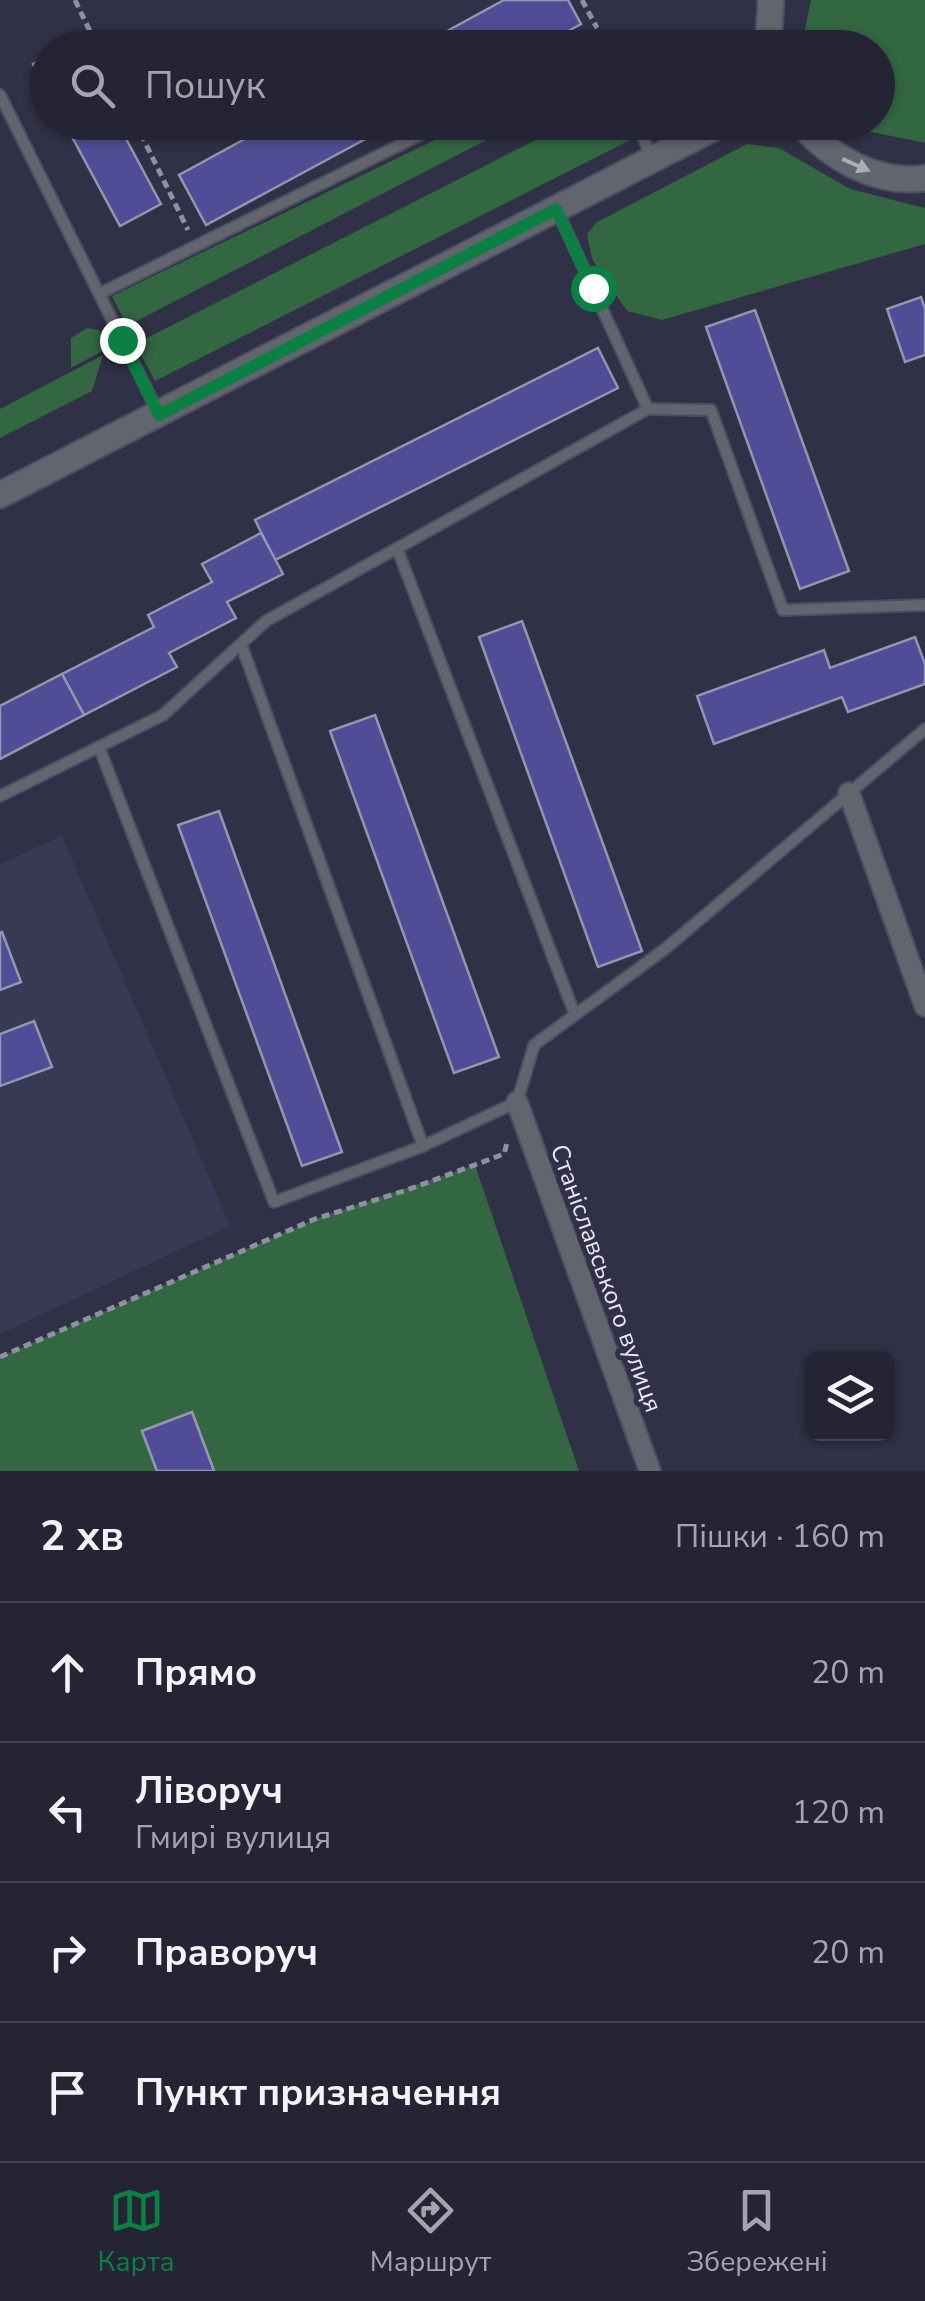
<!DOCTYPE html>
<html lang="uk">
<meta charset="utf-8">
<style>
:root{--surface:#242434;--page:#303040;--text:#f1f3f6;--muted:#a3a4ac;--line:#41414f;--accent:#0b8043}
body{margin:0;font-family:"Nunito Sans",sans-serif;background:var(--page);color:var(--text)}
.controls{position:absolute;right:30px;bottom:30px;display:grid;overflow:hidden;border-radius:15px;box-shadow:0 2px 8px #0004}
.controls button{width:90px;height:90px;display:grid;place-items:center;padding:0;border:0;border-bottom:2px solid var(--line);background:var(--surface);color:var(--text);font:50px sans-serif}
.stop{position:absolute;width:30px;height:30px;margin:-22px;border:8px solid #0b8043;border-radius:50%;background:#fff}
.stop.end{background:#0b8043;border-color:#fff;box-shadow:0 2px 10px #0008}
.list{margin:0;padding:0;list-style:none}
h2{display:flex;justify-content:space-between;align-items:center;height:130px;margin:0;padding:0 40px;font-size:42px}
h2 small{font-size:32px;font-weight:400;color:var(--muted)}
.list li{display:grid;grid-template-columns:65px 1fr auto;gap:30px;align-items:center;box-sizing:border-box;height:140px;padding:0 40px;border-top:2px solid var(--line)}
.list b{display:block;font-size:38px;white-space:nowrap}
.list p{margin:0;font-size:32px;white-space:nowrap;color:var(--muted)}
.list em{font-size:32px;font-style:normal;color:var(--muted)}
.icon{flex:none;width:55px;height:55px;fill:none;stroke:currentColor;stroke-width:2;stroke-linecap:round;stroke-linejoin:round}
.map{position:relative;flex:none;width:925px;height:1471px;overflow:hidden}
.search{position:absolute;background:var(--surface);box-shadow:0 2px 8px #0004;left:30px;right:30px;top:30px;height:110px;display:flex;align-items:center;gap:25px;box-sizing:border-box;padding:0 35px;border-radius:55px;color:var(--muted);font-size:38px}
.sheet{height:690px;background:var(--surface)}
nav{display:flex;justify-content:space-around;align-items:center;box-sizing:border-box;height:140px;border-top:2px solid var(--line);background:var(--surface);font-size:28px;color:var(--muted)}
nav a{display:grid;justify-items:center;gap:5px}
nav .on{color:var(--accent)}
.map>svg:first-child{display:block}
</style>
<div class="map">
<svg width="925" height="1471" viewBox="0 0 925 1471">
<rect width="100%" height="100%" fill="#303046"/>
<!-- built -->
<polygon fill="#383955" points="62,836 230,1226 0,1334 0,864"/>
<!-- green -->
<g fill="#326742">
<polygon points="811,0 925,0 925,143 867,131 858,123 878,122 878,48 808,47 804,34"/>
<polygon points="470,123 519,123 127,326 112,296"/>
<polygon points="569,123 626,123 634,138 155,381 135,344"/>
<polygon points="747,144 779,148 850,189 925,208 925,244 662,320 627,311 592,259 587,234 597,222"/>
<polygon points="87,328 99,330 108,348 71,368 71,338"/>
<polygon points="103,355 92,391 0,438 0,409"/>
<polygon points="475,1165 579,1471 0,1471 0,1357 315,1219"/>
</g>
<!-- building -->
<g fill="#504c95" stroke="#9495af" stroke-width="2.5">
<polygon points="504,0 568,0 581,24 537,48 416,48"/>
<polygon points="48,56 48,91 33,64"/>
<polygon points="64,122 117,122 161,204 120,226"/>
<polygon points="276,122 397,122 206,225 179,175"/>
<polygon points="921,297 925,309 925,355 905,362 887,309"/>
<polygon points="755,310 849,571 800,589 706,327"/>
<polygon points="598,348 618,388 275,560 255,520"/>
<polygon points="261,533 283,574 227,602 236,618 169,653 177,667 84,715 62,674 154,627 148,615 212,582 202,564"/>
<polygon points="522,621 642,951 598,967 479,637"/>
<polygon points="915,637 925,664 925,684 848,712 842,697 714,744 697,696 824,650 830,668"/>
<polygon points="62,674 84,715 0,759 0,706"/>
<polygon points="375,715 499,1057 454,1073 330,731"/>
<polygon points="219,811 342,1152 302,1166 178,825"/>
<polygon points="2,932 21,982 0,990 0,933"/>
<polygon points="34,1021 52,1067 0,1086 0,1034"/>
<polygon points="192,1412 214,1471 157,1471 142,1431"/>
<polygon points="192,1412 214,1471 157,1471 142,1431"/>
</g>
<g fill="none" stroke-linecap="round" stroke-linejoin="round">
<defs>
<g id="service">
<polyline points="598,48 605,44 606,48"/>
<polyline points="0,95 159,414"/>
<polyline points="637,122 652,159"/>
<polyline points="99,294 446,122"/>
<polyline points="648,409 711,410 783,610 925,605"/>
<polyline points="397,548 575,1015"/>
<polyline points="241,644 423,1146"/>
<polyline points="99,747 274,1202 423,1146 517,1102 534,1045 665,949 925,729"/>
<polyline points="0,796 163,715 266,621 648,409 557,210"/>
</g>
<g id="minor">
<polyline points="849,793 925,1006"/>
<polyline points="517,1102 650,1471"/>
</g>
<g id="tertiary">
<polyline points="768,48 771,0"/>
<path d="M800,122C830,158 877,185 925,178"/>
<polyline points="0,495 725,122"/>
</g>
</defs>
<!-- service casing -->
<use href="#service" stroke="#4d4d62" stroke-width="14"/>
<!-- minor casing -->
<use href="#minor" stroke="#4d4d62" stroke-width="24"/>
<!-- tertiary casing -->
<use href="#tertiary" stroke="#4d4d62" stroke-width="29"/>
<!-- path -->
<g stroke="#9090a2" stroke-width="5" stroke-dasharray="8 5" stroke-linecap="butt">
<polyline points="75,0 98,48"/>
<polyline points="582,0 597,28"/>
<polyline points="135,122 188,230"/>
<polyline points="0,1357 315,1219 407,1190 504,1154 507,1143"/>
</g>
<!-- service -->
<use href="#service" stroke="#62646e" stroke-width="10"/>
<!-- minor -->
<use href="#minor" stroke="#62646e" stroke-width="20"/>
<!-- tertiary -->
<use href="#tertiary" stroke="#62646e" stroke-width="25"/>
</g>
<!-- one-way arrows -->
<defs><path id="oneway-solid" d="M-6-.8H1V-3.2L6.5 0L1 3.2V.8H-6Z" transform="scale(2.5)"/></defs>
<use fill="#abacb9" href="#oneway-solid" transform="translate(856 165) rotate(24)"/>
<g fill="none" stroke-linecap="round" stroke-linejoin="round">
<!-- route -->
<polyline stroke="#0b8043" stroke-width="12" points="122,340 159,415 556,209 593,288"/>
</g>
<g text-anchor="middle" stroke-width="10" stroke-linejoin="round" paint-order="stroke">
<!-- street labels -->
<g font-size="25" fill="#e7e7f6" stroke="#303046">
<text transform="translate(607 1278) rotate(70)" y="9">Станіславського вулиця</text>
</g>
</g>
</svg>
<div class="controls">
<button><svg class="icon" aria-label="layers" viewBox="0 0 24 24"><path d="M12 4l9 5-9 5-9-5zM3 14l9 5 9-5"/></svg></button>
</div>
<div class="stop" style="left:593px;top:288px"></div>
<div class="stop end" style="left:122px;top:340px"></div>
<div class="search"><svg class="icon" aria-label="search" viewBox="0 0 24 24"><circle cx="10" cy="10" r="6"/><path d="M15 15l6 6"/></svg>Пошук</div>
</div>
<section class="sheet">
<h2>2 хв<small>Пішки · 160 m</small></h2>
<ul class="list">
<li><svg class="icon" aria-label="ahead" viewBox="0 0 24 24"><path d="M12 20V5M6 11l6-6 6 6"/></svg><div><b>Прямо</b></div><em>20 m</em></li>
<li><svg class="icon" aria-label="left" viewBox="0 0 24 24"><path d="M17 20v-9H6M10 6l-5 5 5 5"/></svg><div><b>Ліворуч</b><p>Гмирі вулиця</p></div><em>120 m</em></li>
<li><svg class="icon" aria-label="right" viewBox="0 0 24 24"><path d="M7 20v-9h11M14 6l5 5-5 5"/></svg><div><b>Праворуч</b></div><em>20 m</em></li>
<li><svg class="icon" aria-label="arrive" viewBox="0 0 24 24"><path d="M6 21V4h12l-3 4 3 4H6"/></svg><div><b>Пункт призначення</b></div></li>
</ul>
</section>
<nav>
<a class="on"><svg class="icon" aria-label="map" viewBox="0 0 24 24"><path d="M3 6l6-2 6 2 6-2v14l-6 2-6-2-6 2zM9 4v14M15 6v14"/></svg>Карта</a>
<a><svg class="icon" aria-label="directions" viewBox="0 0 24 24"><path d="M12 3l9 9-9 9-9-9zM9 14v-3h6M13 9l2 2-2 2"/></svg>Маршрут</a>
<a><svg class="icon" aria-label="saved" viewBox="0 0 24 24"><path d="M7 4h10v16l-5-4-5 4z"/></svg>Збережені</a>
</nav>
